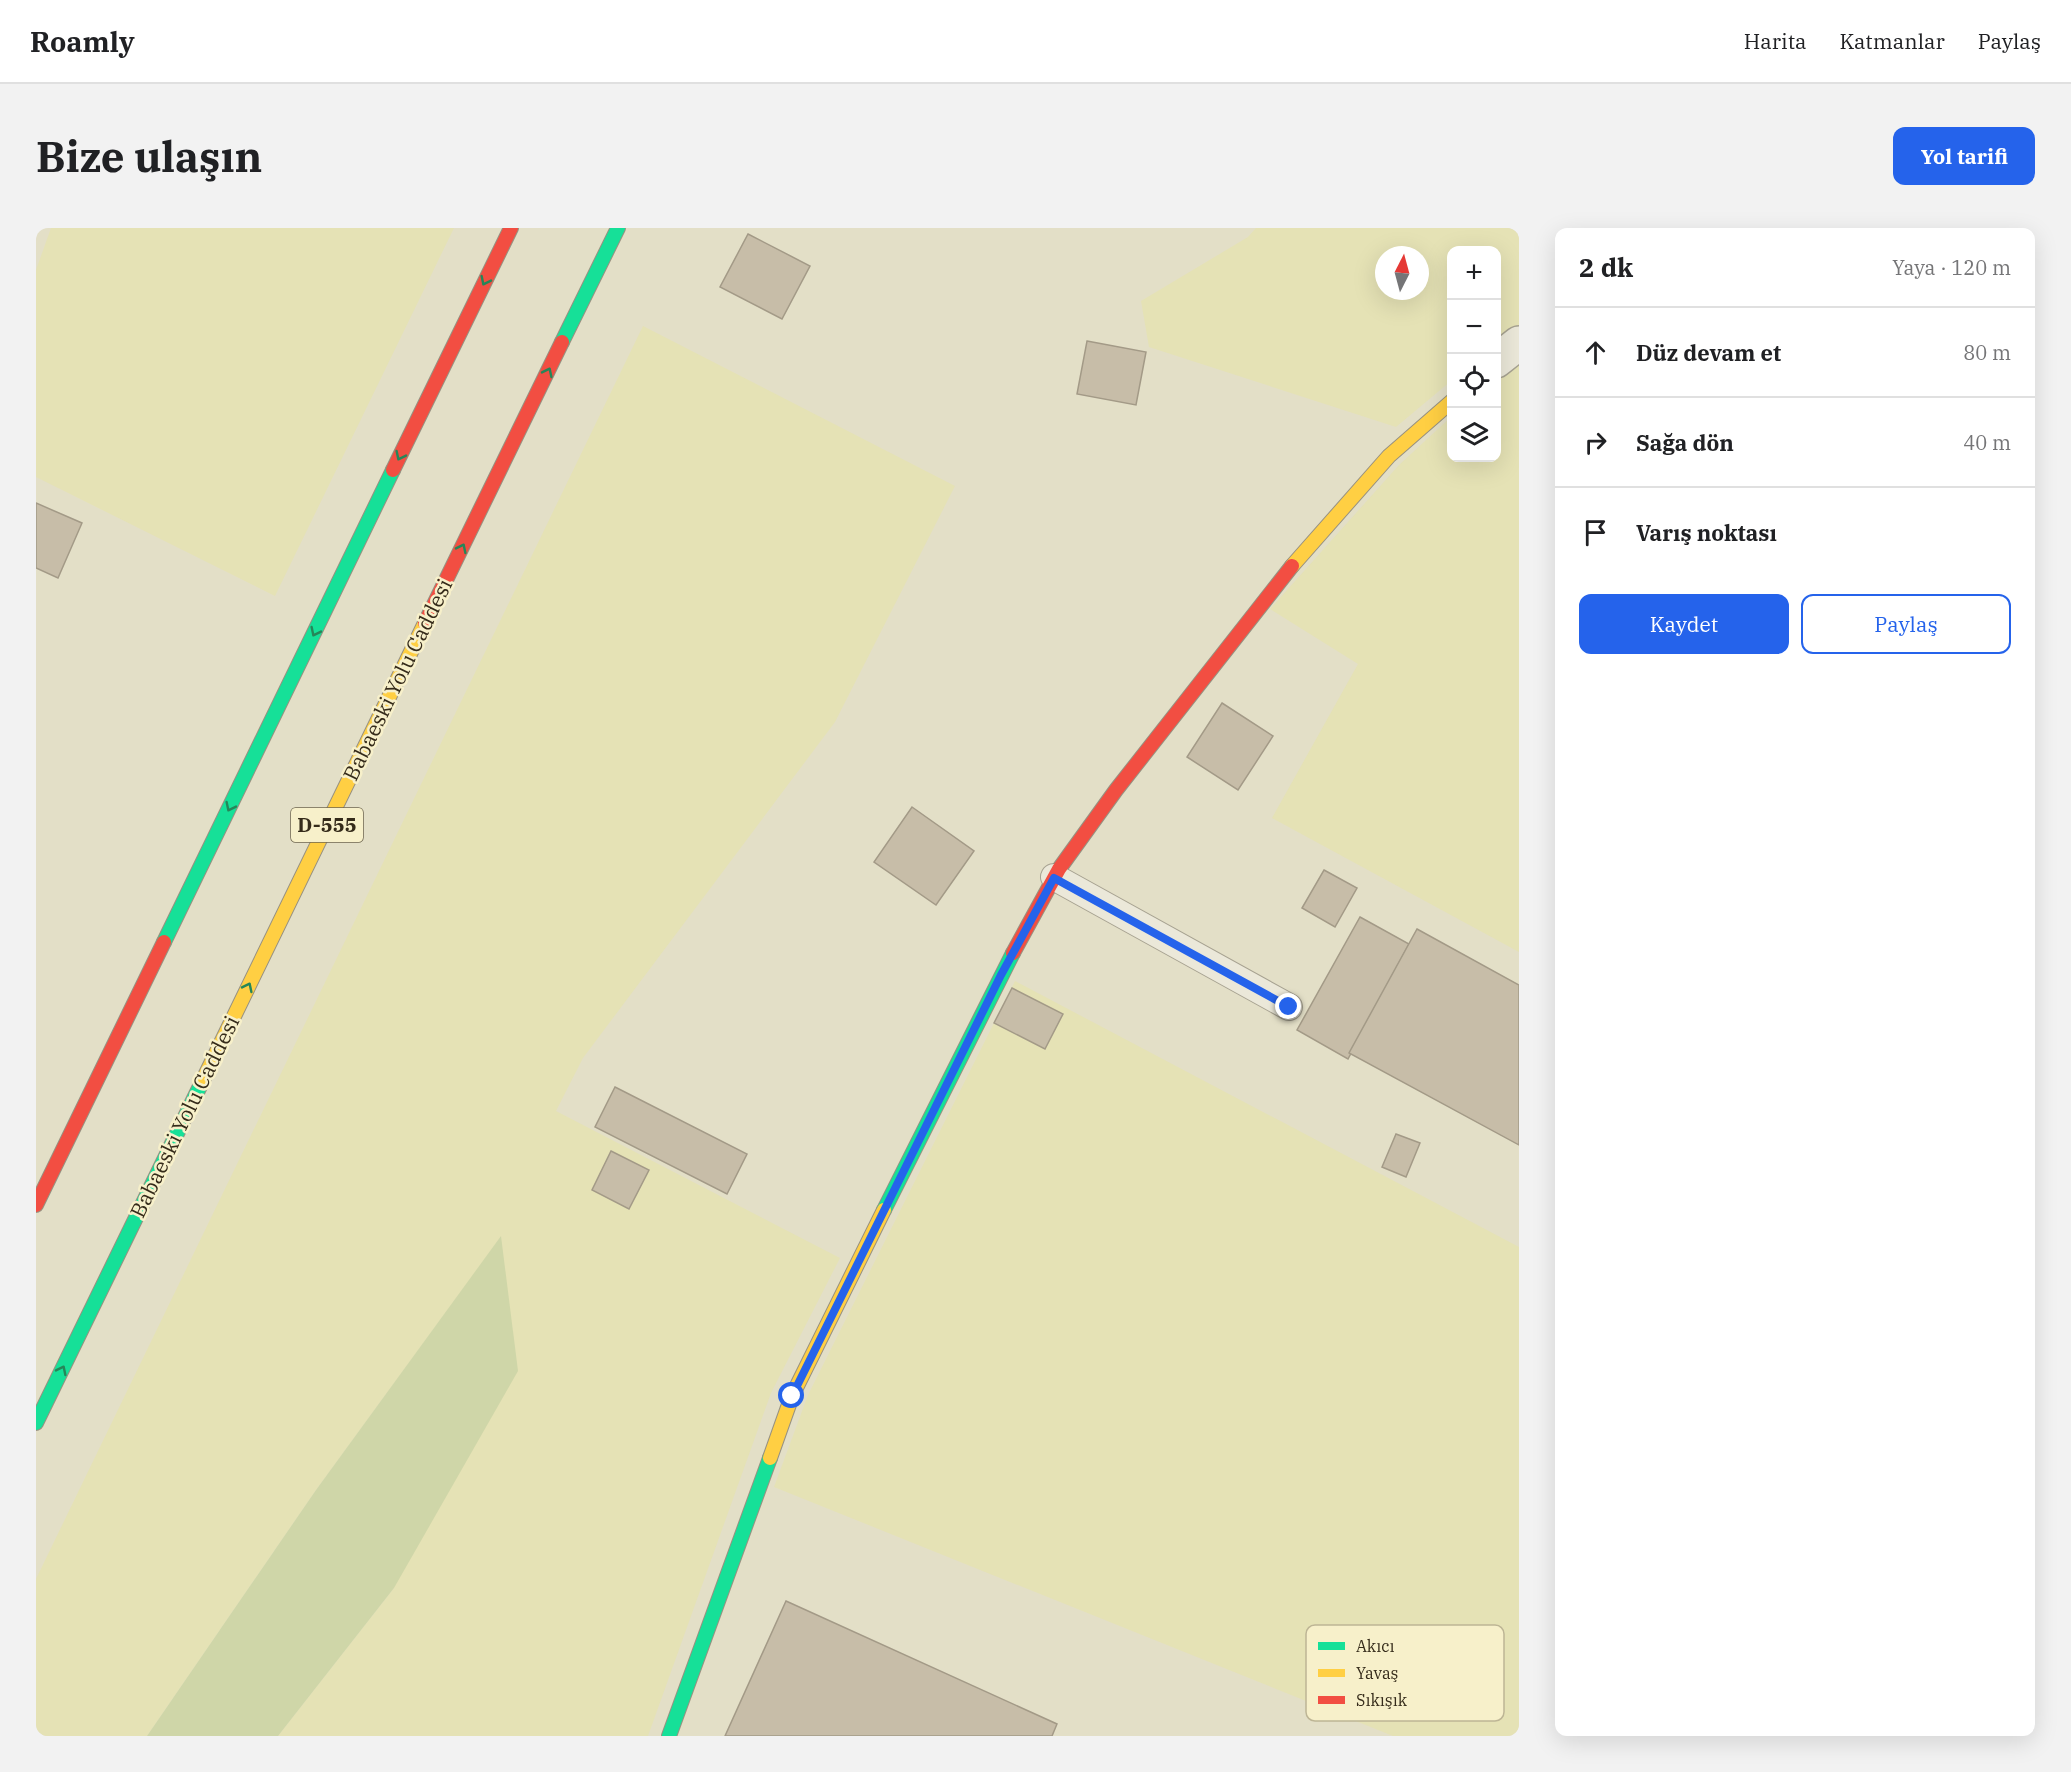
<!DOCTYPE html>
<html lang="tr">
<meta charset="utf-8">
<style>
:root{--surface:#fff;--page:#f2f2f2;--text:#202124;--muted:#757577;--line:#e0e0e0;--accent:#2563eb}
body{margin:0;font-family:"IBM Plex Serif",serif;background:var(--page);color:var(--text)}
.controls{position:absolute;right:18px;top:18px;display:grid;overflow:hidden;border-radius:12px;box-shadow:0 6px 24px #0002}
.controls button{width:54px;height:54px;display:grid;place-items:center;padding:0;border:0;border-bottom:2px solid var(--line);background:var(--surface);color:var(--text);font:30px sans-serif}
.compass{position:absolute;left:1339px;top:18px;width:54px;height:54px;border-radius:50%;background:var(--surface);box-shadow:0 6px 24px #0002;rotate:6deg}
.stop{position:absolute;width:18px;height:18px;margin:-14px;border:4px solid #2563eb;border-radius:50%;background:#fff}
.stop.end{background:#2563eb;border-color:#fff;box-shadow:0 2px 6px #0008}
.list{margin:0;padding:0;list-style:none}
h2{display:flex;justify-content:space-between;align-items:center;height:78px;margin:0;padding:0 24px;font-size:26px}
h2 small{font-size:20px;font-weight:400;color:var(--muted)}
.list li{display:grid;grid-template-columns:39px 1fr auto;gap:18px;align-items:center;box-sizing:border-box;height:90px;padding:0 24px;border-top:2px solid var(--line)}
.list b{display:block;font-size:22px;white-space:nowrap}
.list em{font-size:20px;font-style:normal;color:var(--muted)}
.actions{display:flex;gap:12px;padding:18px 24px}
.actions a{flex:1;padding:14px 0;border:2px solid var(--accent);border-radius:12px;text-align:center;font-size:21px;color:var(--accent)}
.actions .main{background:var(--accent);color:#fff}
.icon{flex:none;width:33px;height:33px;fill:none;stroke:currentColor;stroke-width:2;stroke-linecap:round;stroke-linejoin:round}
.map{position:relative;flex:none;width:1483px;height:1508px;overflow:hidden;border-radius:12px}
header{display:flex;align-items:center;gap:36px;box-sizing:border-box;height:84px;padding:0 30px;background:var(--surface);border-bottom:2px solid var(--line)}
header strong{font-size:28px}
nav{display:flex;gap:33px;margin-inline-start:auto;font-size:21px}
.intro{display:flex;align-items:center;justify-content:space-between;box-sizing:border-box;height:144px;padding:0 36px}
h1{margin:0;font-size:42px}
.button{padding:15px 27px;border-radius:12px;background:var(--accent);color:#fff;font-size:21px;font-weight:700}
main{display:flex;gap:36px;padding:0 36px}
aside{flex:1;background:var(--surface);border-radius:12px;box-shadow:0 6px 24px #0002}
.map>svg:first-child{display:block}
</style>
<header>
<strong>Roamly</strong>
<nav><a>Harita</a><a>Katmanlar</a><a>Paylaş</a></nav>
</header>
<div class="intro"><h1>Bize ulaşın</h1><a class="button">Yol tarifi</a></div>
<main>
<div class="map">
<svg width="1483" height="1508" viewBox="0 0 1483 1508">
<rect width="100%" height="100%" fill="#e3dfc7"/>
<!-- farmland -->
<g fill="#e5e2b5" fill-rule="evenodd">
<polygon points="15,0 418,0 239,368 0,249 0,42"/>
<path d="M1220,0H1483V97L1461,116L1460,22H1416L1415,153L1360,199L1113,119L1105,73L1212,9ZM1348,27H1384V63H1348Z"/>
<polygon points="607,98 919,258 799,494 547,830 520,883 804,1030 735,1165 612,1508 242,1508 358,1360 465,1009 280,1262 111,1508 0,1508 0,1351"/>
<polygon points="1483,132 1483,724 1236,590 1322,436 1234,381 1363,237 1415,189 1416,230 1460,230 1461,151"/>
<polygon points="979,753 1483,1019 1483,1508 1357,1508 738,1259 772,1167"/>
</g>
<!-- green -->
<polygon fill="#cfd6a8" points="465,1008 482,1143 358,1360 242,1508 111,1508 280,1262"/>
<!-- building -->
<g fill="#c7bda8" stroke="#a39a87" stroke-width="1.5">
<polygon points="712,6 774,38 746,91 684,59"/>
<polygon points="1051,113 1110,124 1100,177 1041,166"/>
<polygon points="0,275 46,295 22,350 0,340"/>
<polygon points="1186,475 1237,508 1202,562 1151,529"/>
<polygon points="876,579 938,623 900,677 838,634"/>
<polygon points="1288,642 1321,660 1299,699 1266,680"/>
<polygon points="1324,689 1373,716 1312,831 1261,802"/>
<polygon points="1381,701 1483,757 1483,917 1313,825"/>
<polygon points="976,760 1027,786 1009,821 958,795"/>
<polygon points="579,859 711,926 691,966 559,899"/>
<polygon points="1360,906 1384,915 1370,949 1346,939"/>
<polygon points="575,923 613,942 593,981 556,962"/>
<polygon points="750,1373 1021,1496 1016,1508 689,1508"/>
</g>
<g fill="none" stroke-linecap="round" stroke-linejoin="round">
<defs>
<polyline id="lane" points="1018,649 1253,779"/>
<polyline id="street" points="1460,133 1483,115"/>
<g id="fast">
<polyline points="526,114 582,0"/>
<polyline points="128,714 357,242"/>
<polyline points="848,982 977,725"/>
<polyline points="0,1195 168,850"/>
<polyline points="633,1508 734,1230"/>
</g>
<g id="slow">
<polyline points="1256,338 1353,228 1416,173"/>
<polyline points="168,850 389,395"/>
<polyline points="734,1230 756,1168 848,982"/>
</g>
<g id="jam">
<polyline points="357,242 475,0"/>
<polyline points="389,395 526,114"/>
<polyline points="977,725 1023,641 1080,562 1256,338"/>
<polyline points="0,977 128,714"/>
</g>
</defs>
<!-- lane casing -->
<use href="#lane" stroke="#a7a291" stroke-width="28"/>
<!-- street casing -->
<use href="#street" stroke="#a7a291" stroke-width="36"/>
<!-- fast casing -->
<use href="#fast" stroke="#979181" stroke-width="16"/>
<!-- slow casing -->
<use href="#slow" stroke="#979181" stroke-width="16"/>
<!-- jam casing -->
<use href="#jam" stroke="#979181" stroke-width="16"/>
<!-- lane -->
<use href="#lane" stroke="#ebe8d9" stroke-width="26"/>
<!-- street -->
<use href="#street" stroke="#ebe8d9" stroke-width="33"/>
<!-- fast -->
<use href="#fast" stroke="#16e098" stroke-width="14"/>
<!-- slow -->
<use href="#slow" stroke="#ffcf43" stroke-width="14"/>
<!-- jam -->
<use href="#jam" stroke="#f24e42" stroke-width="14"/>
</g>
<!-- one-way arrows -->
<defs><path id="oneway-chevron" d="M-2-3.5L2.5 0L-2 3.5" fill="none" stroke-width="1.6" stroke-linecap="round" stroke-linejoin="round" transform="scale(1.5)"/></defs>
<g stroke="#268659">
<use href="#oneway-chevron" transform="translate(449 53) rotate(116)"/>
<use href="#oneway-chevron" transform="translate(512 144) rotate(-64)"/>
<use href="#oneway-chevron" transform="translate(364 228) rotate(116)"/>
<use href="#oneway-chevron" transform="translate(426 320) rotate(-64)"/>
<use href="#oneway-chevron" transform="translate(279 404) rotate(116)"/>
<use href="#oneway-chevron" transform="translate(194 579) rotate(116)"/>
<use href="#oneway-chevron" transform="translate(212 759) rotate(-64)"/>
<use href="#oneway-chevron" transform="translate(26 1142) rotate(-64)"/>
</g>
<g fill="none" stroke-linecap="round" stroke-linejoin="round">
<!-- route -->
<polyline stroke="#2563eb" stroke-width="8" points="756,1168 965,747 1018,650 1253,779"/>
</g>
<g text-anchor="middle" stroke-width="5" stroke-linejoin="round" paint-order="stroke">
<!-- shield labels -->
<rect fill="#f7f0ca" stroke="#6f664f" stroke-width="1.5" x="255" y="580" width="72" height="34" rx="4.5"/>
<g font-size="20" font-weight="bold" fill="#352b1a">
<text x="291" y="604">D-555</text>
</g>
<!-- street labels -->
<g font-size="21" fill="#352b1a" stroke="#f7f0ca">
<text transform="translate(362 452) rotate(-64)" y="7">Babaeski Yolu Caddesi</text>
<text transform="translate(149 889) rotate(-64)" y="7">Babaeski Yolu Caddesi</text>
</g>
</g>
<!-- legend -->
<rect x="1270" y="1397" width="198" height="96" rx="9" fill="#f7f0ca" stroke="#bdb595" stroke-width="1.5"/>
<rect x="1282" y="1414" width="27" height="8" fill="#16e098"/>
<rect x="1282" y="1441" width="27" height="8" fill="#ffcf43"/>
<rect x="1282" y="1468" width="27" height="8" fill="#f24e42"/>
<g font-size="16" fill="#352b1a">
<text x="1320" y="1424">Akıcı</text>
<text x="1320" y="1451">Yavaş</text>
<text x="1320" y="1478">Sıkışık</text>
</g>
</svg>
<div class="controls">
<button>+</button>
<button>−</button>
<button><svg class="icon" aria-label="locate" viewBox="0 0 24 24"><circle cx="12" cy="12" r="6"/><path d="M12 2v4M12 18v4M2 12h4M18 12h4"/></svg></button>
<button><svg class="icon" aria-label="layers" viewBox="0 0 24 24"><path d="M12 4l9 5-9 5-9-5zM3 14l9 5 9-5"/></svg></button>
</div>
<svg class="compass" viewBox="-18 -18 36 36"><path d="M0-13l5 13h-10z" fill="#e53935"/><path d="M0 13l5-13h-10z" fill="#757577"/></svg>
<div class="stop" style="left:756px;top:1168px"></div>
<div class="stop end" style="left:1253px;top:779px"></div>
</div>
<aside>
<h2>2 dk<small>Yaya · 120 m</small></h2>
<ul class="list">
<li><svg class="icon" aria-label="ahead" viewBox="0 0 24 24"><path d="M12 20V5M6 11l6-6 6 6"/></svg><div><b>Düz devam et</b></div><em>80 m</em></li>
<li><svg class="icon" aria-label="right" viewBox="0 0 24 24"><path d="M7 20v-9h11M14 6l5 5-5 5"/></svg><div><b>Sağa dön</b></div><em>40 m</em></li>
<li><svg class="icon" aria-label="arrive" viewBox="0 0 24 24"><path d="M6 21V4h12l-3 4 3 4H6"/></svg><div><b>Varış noktası</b></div></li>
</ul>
<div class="actions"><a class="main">Kaydet</a><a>Paylaş</a></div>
</aside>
</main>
